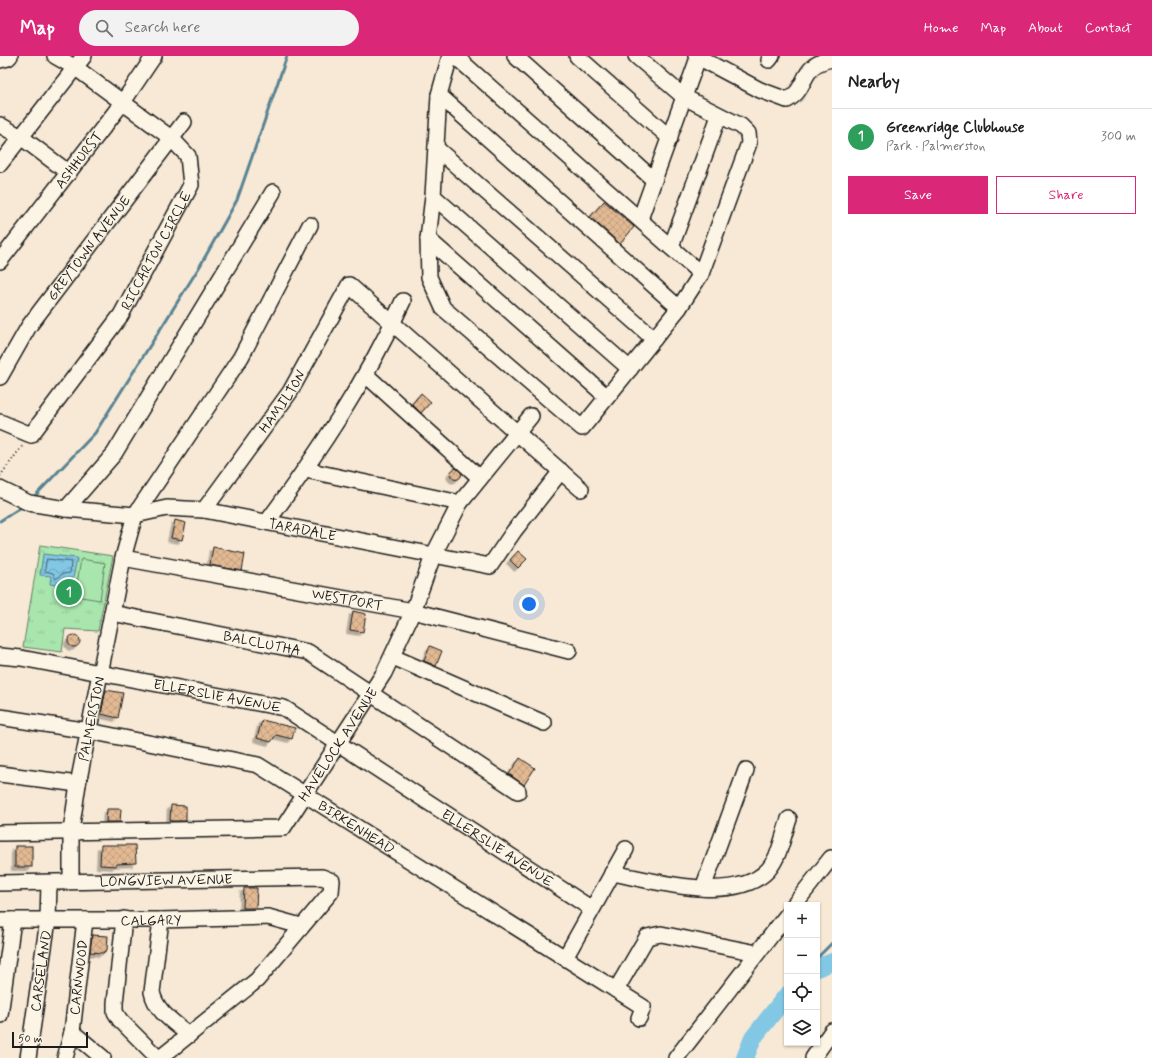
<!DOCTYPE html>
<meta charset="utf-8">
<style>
:root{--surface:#fff;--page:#f2f2f2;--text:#222;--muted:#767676;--line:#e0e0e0;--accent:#db2777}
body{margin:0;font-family:Mynerve,sans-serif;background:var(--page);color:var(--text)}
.controls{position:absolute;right:12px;bottom:12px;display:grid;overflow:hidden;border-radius:0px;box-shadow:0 1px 3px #0004}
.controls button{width:36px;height:36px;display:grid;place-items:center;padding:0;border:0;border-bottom:1px solid var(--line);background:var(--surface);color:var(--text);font:20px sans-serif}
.scale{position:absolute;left:12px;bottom:10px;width:76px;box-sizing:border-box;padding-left:4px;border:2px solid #1c1c1c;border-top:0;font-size:11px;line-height:14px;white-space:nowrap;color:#1c1c1c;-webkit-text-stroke:3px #fcf5e5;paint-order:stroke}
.you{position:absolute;left:529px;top:548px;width:14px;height:14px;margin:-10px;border:3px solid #fff;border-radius:50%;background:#1a73e8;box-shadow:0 0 0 6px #1a73e833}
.badge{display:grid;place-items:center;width:26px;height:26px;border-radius:50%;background:var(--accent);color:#fff;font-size:13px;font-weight:700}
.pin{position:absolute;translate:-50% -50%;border:2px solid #fff;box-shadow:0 1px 4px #0006}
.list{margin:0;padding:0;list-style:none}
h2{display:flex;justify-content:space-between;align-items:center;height:52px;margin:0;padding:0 16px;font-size:17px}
h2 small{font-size:13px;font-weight:400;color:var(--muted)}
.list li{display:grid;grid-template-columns:26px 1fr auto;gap:12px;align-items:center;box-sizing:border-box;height:56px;padding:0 16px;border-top:1px solid var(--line)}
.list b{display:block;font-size:15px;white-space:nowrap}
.list p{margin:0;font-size:13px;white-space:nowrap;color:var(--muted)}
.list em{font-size:13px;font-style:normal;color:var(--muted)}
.actions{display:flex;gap:8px;padding:12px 16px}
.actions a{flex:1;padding:9px 0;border:1px solid var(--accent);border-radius:0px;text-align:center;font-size:14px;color:var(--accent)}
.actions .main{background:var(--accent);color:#fff}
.icon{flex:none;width:22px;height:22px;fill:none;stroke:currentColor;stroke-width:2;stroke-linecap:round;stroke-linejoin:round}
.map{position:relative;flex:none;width:832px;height:1002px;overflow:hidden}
header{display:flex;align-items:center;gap:24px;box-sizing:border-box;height:56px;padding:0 20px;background:var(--accent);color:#fff}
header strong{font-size:19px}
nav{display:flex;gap:22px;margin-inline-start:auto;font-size:14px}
.search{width:280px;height:36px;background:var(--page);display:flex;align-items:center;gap:10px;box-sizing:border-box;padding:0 14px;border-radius:22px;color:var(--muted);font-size:15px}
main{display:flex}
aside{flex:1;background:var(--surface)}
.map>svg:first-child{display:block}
</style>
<header>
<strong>Map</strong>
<div class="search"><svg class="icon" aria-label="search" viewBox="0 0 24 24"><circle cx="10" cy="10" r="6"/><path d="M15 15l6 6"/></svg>Search here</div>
<nav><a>Home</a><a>Map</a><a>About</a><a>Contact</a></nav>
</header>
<main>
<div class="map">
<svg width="832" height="1002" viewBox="0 0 832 1002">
<defs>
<pattern id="grass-tufts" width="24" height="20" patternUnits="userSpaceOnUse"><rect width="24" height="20" fill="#a9e6ad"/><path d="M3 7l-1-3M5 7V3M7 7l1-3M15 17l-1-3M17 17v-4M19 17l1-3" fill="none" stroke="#91c594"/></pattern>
<pattern id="water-waves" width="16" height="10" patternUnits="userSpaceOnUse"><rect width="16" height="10" fill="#82c7e3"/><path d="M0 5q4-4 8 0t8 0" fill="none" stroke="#70aac2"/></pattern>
<pattern id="building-cross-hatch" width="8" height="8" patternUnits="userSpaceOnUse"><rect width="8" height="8" fill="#e2b993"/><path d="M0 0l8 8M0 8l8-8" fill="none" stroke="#c19e7e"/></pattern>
<filter id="shadow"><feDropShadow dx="-3.5" dy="3.5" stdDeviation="0" flood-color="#0004"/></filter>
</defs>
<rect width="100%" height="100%" fill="#f7e9d5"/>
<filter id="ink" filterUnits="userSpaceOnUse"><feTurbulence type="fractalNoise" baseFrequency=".025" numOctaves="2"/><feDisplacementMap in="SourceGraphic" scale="8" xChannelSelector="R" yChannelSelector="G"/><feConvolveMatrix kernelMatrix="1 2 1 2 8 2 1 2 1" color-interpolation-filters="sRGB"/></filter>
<g filter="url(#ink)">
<!-- grass -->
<polygon fill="url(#grass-tufts)" stroke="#628164" points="40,489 113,500 98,575 65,573 62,596 23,591"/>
<!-- garden -->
<polygon fill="#a9e6ad" stroke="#628164" points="81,503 105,507 100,544 75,540"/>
<!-- water -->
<polygon fill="url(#water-waves)" stroke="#598393" points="43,498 77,502 73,523 63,522 62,530 50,528 51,520 40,519"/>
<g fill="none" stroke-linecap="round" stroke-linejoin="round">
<!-- shore -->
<polygon stroke="#45606c" stroke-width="1" points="47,503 71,506 70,517 62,518 56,523 53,517 45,515"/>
<!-- stream -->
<g stroke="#598393" stroke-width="3">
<polyline points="32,443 95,377 200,210 237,144 287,0"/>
<polyline points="0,465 23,450"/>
<polyline points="817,905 820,899 832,887"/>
<polyline points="817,906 818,912"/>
</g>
<!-- river -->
<g stroke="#82c7e3" stroke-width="18">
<polyline points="817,912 832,906"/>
<polyline points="745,1002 753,982 787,939"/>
</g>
</g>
<!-- building -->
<g fill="url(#building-cross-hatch)" stroke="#1c1c1c" filter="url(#shadow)">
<polygon points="604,145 634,171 620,188 590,161"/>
<polygon points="421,337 431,346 421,357 412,348"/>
<circle cx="456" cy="418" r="5.5"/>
<polygon points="175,464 186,467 182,484 171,482"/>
<polygon points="213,491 245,498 242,515 210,509"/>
<polygon points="518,495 527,503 518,512 510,504"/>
<polygon points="353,555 366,558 363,576 350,574"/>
<circle cx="74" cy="585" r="6"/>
<polygon points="430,590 442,595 436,610 424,605"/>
<polygon points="106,634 123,637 118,662 101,658"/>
<polygon points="262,664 295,672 292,683 276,679 271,686 257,682"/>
<polygon points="520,702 535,712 524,729 509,718"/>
<polygon points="171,749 186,750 186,765 170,765"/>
<polygon points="107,753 121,753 120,766 106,766"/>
<polygon points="101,789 135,789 136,807 116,808 116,810 100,809"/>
<rect x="15" y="790" width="17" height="21"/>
<polygon points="244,832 257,832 256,852 243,852"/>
<polygon points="92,879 108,880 107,894 103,897 90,896"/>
</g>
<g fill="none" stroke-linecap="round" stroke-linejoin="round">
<defs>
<g id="minor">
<polyline points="450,0 439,39 433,140 428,183 429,221 443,252 582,372 679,252 701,218 749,87 748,77 741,70 684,41 636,0"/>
<polyline points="455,0 701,218"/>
<polyline points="515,0 654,124"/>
<polyline points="577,0 670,82"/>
<path d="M696,0L760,34L787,44C810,32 798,9 832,3"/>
<polyline points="0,4 8,2 10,0"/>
<polyline points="769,4 772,0"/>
<polyline points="439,39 679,252"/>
<polyline points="0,69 21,81 69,117"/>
<polyline points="436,92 654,283"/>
<polyline points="0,108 84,0"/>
<polyline points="433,140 630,313"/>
<polyline points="640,163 698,2"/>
<polyline points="428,183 607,341"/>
<polyline points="671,191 719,60"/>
<path id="s1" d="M0,205L123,46L154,0"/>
<polyline points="366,319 480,422"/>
<path id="s2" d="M0,321L29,270L184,66"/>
<path id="s3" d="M0,366L31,379L121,259L191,129L188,100L171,82L76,12L55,0"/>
<polyline points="306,414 460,447"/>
<path id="s4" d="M0,433L29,447L66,453L135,459L167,452L204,454L490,510L514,475L561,415"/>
<polyline points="66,453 114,398 273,136"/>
<path id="s5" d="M204,454L290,336L349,229L581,433"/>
<path d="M267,466C318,397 367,324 403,245"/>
<path id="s6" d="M123,502L413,555L569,595"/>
<path id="s7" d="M112,557L308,596L518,735"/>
<path id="s8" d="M0,600L21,602L284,652L592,853"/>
<polyline points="393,601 544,667"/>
<path id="s9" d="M0,661L89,675L258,709L643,951L639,962"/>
<polyline points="0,718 78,728"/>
<path id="s10" d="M0,777L283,772L384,617L413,555L433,500L460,447L531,360"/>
<path d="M612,817C655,825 735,849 768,814C780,800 783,780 789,763"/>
<path id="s11" d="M71,825V775L78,728L123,502L135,459L241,301L310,169"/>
<path id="s12" d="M0,827L322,821L332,825L331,836L257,924L160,1002"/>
<polyline points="703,832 746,714"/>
<polyline points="794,849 831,802"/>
<polyline points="124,863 115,947 115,956 120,964 158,1002"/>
<path id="s13" d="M0,864H161L268,861L301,870"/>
<path d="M161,864L152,936C156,956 174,966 189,979"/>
<polyline points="565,902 626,793"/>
<polyline points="616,934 647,881 661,878 757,897"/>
<polyline points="0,959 13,864"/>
<polyline points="72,976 103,1002"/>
<path id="s14" d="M28,1002L48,864L49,827"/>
<path id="s15" d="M65,1002L72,976L85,864"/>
<polyline points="676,1002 787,859"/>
<polyline points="813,1002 832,975"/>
</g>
</defs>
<!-- minor casing -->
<use href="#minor" stroke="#1c1c1c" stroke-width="18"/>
<!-- path -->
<polyline stroke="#1c1c1c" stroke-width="2" stroke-dasharray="1 3" stroke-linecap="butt" points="0,420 23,389"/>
<!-- minor -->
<use href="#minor" stroke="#fcf5e5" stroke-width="15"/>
</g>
</g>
<g text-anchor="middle" stroke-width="4" stroke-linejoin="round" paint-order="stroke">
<!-- street labels -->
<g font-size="14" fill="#1c1c1c" stroke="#fcf5e5">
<text dy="5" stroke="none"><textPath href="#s1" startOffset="128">ASHHURST</textPath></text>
<text dy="5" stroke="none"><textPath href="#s2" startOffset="157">GREYTOWN AVENUE</textPath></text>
<text dy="5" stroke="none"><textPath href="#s3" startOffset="257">RICCARTON CIRCLE</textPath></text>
<text dy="5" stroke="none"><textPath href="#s5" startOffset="134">HAMILTON</textPath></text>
<text dy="5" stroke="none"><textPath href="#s4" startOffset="309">TARADALE</textPath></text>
<text dy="5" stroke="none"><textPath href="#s6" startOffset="228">WESTPORT</textPath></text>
<text dy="5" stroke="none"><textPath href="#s7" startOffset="153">BALCLUTHA</textPath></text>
<text dy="5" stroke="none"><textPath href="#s8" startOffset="221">ELLERSLIE AVENUE</textPath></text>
<text dy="5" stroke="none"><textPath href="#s11" startOffset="164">PALMERSTON</textPath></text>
<text dy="5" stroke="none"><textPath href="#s10" startOffset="383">HAVELOCK AVENUE</textPath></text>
<text dy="5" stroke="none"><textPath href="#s9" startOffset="379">BIRKENHEAD</textPath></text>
<text dy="5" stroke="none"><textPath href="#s8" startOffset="544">ELLERSLIE AVENUE</textPath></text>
<text dy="5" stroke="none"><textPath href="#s12" startOffset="166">LONGVIEW AVENUE</textPath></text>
<text dy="5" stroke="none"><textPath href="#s13" startOffset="151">CALGARY</textPath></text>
<text dy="5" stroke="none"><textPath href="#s14" startOffset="88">CARSELAND</textPath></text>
<text dy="5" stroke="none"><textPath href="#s15" startOffset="82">CARNWOOD</textPath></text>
</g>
</g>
</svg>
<div class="controls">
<button>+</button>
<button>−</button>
<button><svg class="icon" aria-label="locate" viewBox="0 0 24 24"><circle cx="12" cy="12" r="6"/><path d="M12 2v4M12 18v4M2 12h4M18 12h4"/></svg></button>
<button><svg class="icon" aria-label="layers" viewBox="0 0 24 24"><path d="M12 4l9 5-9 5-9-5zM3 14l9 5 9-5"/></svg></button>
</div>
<div class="scale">50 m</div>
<div class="you"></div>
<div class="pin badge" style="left:69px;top:536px;background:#2e9e5b">1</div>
</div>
<aside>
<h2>Nearby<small></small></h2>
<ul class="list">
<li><span class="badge" style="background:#2e9e5b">1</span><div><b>Greenridge Clubhouse</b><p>Park · Palmerston</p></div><em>300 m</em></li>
</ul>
<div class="actions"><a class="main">Save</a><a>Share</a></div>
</aside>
</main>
